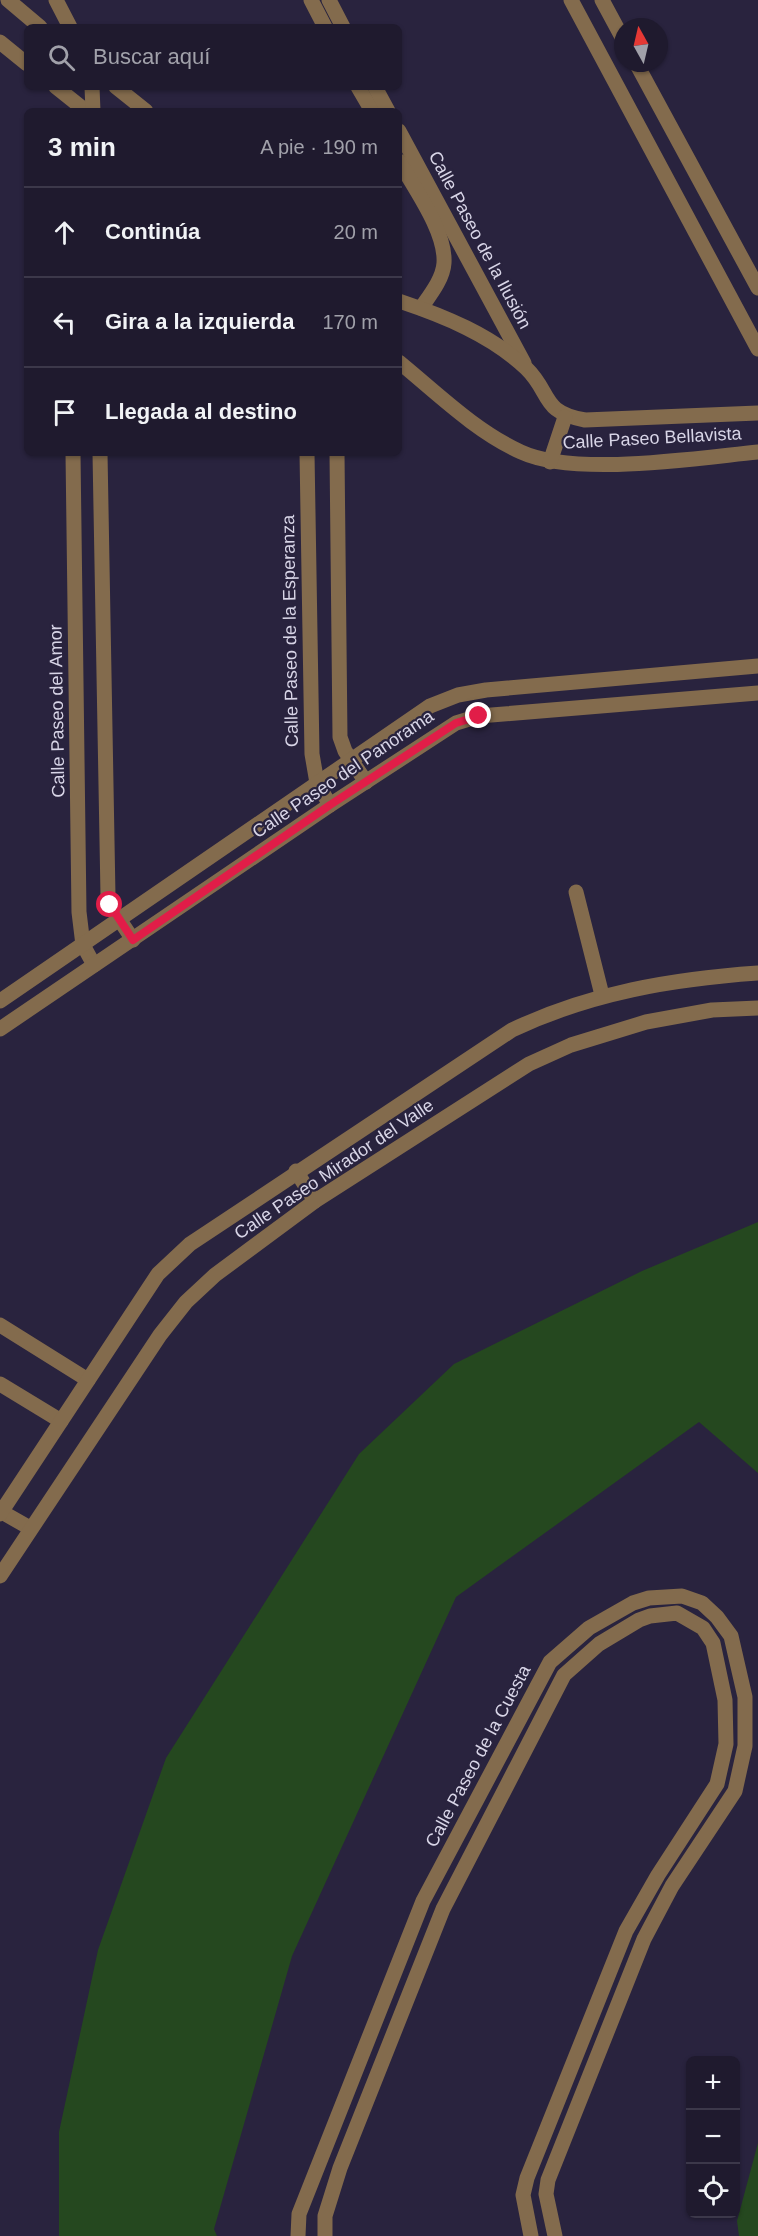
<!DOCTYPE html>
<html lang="es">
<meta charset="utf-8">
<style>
:root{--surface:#1f1a2e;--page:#2c273a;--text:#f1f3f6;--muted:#a1a1aa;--line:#3c384a}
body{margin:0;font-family:Helvetica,sans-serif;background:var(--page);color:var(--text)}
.controls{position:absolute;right:18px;bottom:18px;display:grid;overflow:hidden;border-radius:9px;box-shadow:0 2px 4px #0004}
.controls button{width:54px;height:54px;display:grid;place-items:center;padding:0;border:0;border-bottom:2px solid var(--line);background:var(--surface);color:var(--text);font:30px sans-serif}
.compass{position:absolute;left:614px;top:18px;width:54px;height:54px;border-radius:50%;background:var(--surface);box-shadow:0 2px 4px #0004;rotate:352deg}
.stop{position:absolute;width:18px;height:18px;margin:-14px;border:4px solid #e11d48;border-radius:50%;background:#fff}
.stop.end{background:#e11d48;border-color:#fff;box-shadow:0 2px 6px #0008}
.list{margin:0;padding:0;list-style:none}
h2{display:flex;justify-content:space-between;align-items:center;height:78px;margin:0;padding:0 24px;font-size:26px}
h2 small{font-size:20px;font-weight:400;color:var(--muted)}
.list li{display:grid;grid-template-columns:39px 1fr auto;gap:18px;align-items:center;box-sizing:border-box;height:90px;padding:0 24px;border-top:2px solid var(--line)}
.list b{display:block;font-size:22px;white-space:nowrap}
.list em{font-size:20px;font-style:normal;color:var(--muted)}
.icon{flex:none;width:33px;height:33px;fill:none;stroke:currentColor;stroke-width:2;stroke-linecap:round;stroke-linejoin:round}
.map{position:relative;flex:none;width:758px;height:2236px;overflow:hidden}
.search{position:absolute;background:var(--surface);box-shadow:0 2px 4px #0004;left:24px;top:24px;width:378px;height:66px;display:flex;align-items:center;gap:15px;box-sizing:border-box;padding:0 21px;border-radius:9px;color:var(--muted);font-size:22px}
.panel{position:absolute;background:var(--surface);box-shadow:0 2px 4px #0004;left:24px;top:108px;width:378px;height:348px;border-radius:9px}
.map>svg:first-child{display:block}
</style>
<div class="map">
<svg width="758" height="2236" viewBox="0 0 758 2236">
<rect width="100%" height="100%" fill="#29233e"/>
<!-- green -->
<g fill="#25481f">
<polygon points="758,1222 758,1473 699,1422 456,1597 292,1956 214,2229 217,2236 59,2236 59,2132 98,1950 166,1758 359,1454 454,1364 642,1271"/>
<polygon points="758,2143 758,2236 739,2236 737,2221"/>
</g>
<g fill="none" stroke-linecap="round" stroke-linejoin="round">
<!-- minor -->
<g stroke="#836b4d" stroke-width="15">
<polyline points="8,0 40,27"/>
<polyline points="56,0 70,27"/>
<polyline points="311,0 325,27"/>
<polyline points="329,0 343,27"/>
<polyline points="571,0 758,349"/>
<polyline points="602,0 623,39"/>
<polyline points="0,42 27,64"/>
<polyline points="636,63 758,288"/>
<polyline points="56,87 86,111"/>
<polyline points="92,87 93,111"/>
<polyline points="116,87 146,111"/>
<polyline points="358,87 372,111"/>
<polyline points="375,87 388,111"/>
<polyline points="399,131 524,363"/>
<path d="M399,161C414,188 446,231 444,263C443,279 430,295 421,308"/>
<path d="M399,301C444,316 491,335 526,368C552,393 540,412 585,420L758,413"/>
<path d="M399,362C437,393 475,431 521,452C575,477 697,458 758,452"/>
<polyline points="73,453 79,912 83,945 94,965"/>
<polyline points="100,453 108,896 110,905 133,940"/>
<polyline points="307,453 312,754 317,783 330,805"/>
<polyline points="337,453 340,737 345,751 366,782"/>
<polyline points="550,462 565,417"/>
<polyline points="576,892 602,995"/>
<polyline points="0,1001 430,706 458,695 486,690 758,666"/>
<polyline points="0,1029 330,805 456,723 479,716 758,693"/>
<polyline points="296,1171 315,1201"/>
<polyline points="0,1325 88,1380"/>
<polyline points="0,1384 61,1421"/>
<polyline points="0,1511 30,1528"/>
<path d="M0,1514L158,1274L190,1244L512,1030C590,993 672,979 758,973"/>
<polyline points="0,1576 160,1335 186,1302 215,1275 315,1201 529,1064 571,1045 646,1022 712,1010 758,1008"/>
<polyline points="298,2236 299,2214 423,1901 550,1662 589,1628 633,1603 649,1598 682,1596 702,1603 717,1617 731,1636 745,1697 745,1746 735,1791 672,1886 644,1939 548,2180 546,2194 555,2236"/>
<polyline points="325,2236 325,2216 340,2168 443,1909 564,1675 599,1644 639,1620 650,1616 677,1613 703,1628 713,1643 725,1700 726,1744 717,1784 658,1875 626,1931 527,2178 523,2195 531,2236"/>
</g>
</g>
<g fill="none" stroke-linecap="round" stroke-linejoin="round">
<!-- route -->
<polyline stroke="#e11d48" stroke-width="8" points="110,905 133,940 330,805 456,723 479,716"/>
</g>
<g text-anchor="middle" stroke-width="4.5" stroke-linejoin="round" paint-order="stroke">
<!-- street labels -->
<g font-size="18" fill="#d8d5e7" stroke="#29233e">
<text transform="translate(480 240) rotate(62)" y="6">Calle Paseo de la Ilusión</text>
<text transform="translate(652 438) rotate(-3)" y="6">Calle Paseo Bellavista</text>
<text transform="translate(290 631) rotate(-91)" y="6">Calle Paseo de la Esperanza</text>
<text transform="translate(57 711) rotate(-91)" y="6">Calle Paseo del Amor</text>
<text transform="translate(343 774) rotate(-34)" y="6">Calle Paseo del Panorama</text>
<text transform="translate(334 1169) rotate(-34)" y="6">Calle Paseo Mirador del Valle</text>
<text transform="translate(478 1756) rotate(-62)" y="6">Calle Paseo de la Cuesta</text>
</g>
</g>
</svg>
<div class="controls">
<button>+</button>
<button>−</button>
<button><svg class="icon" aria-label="locate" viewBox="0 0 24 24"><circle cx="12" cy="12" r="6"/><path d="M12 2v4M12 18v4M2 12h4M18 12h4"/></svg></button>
</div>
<svg class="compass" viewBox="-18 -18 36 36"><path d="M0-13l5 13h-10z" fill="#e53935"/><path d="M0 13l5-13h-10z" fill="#a1a1aa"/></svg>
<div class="stop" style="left:110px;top:905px"></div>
<div class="stop end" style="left:479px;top:716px"></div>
<div class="search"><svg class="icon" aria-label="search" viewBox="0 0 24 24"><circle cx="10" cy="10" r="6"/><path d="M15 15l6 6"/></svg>Buscar aquí</div>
<section class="panel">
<h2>3 min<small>A pie · 190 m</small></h2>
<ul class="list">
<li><svg class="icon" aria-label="ahead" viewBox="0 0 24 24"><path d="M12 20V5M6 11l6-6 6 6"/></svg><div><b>Continúa</b></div><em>20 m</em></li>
<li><svg class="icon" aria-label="left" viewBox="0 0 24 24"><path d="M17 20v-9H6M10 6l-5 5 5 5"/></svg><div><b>Gira a la izquierda</b></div><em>170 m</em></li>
<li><svg class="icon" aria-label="arrive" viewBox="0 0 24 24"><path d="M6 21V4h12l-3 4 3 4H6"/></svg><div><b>Llegada al destino</b></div></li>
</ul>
</section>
</div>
